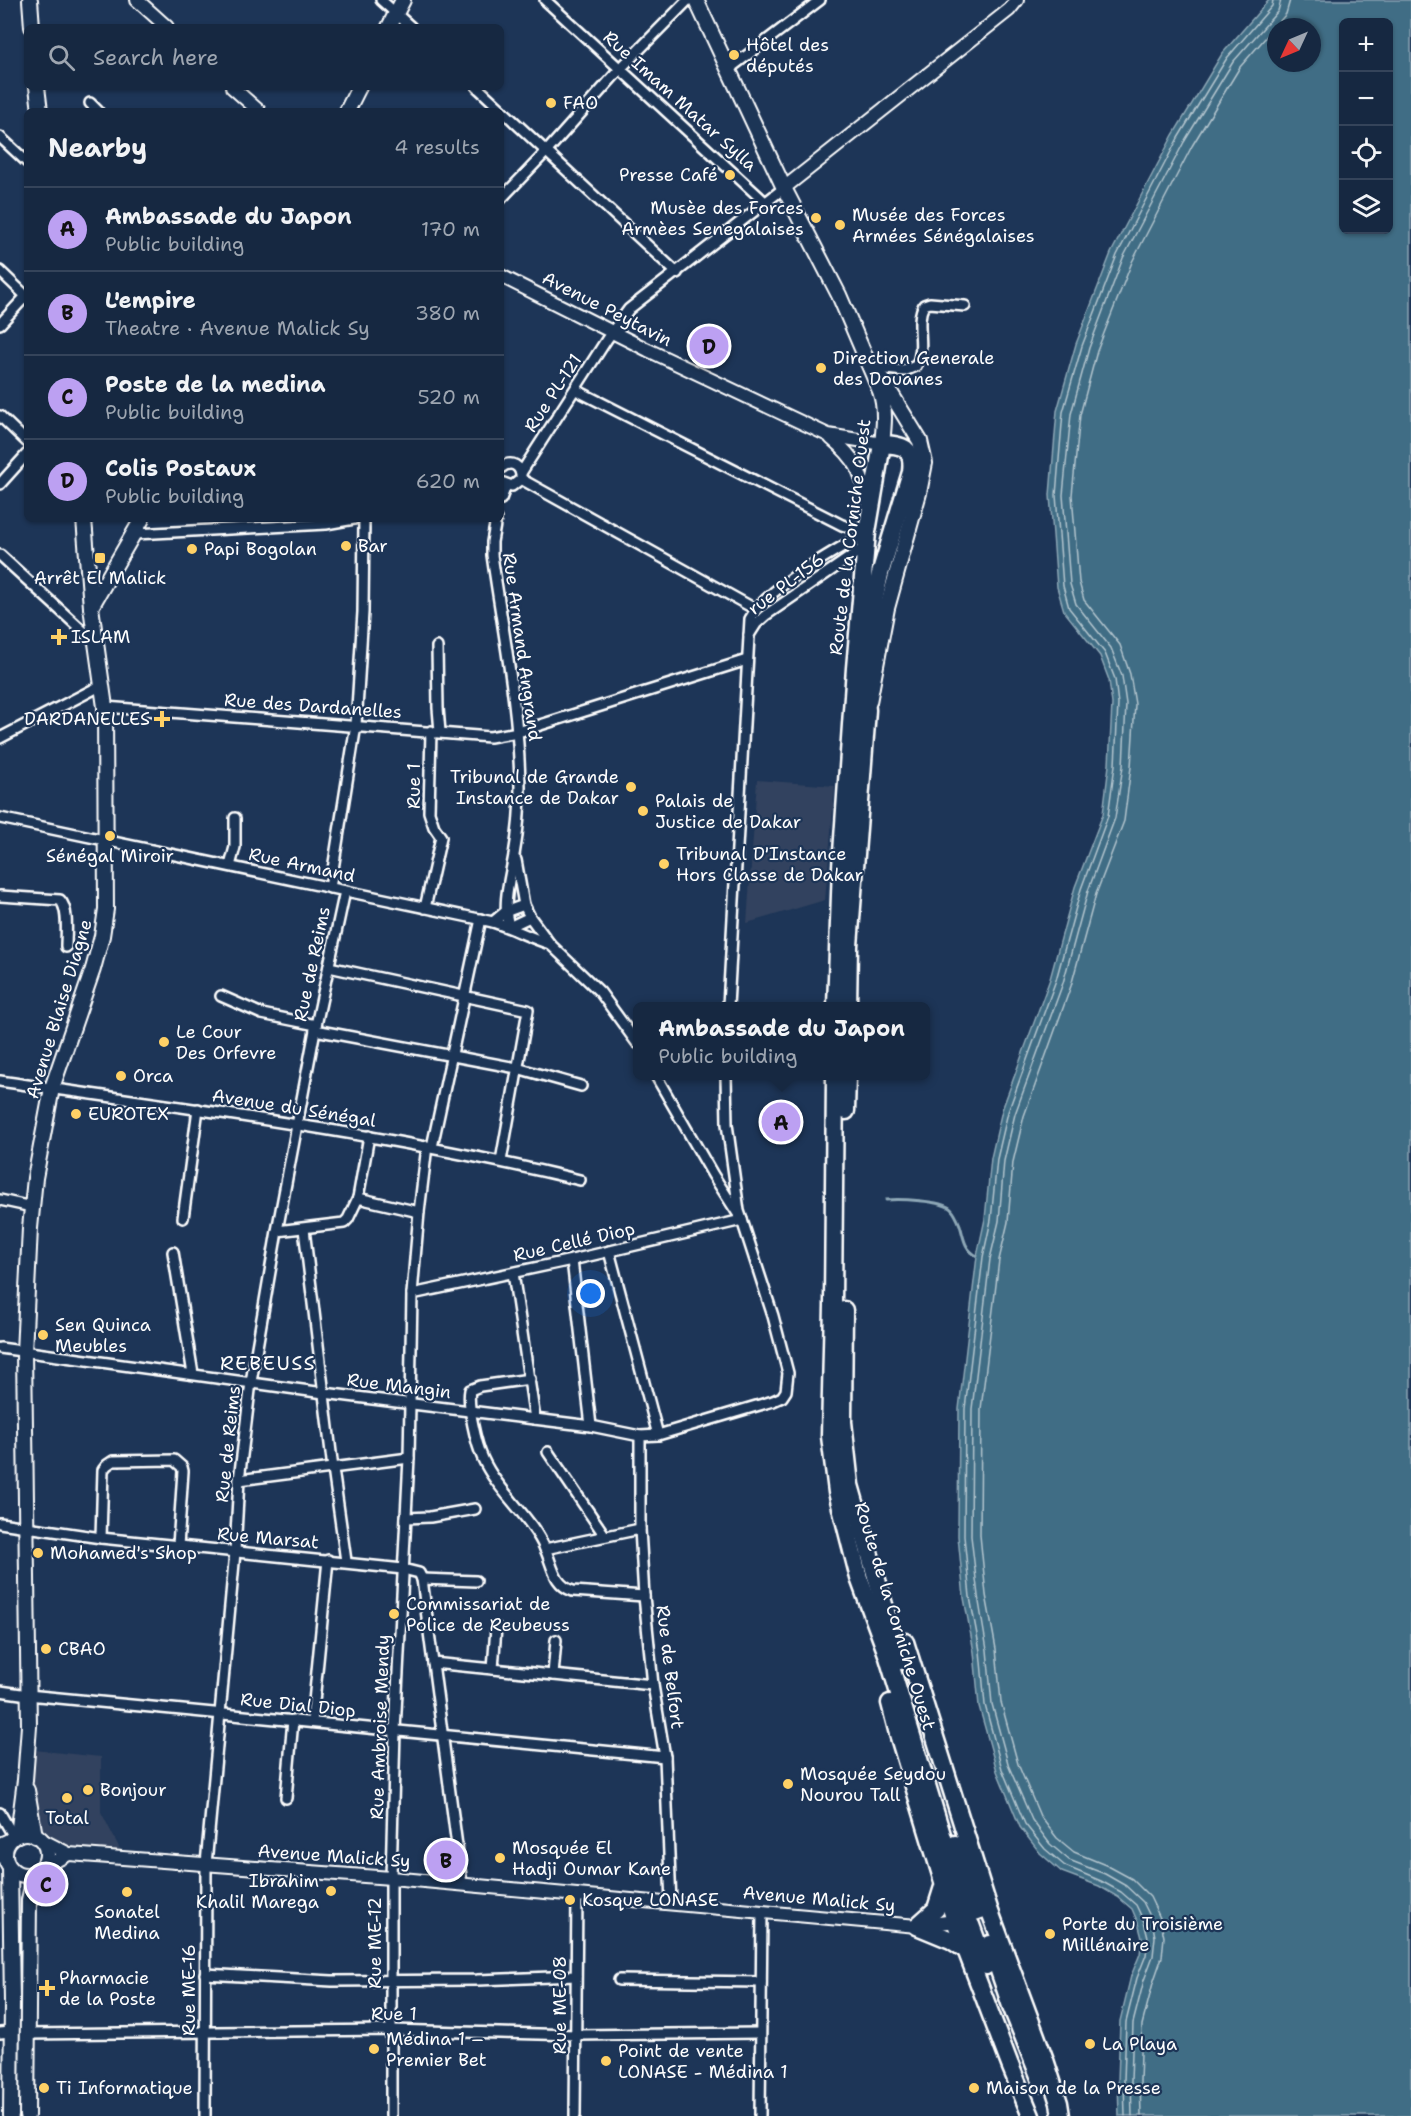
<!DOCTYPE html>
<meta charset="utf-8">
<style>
:root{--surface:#162841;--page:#23344c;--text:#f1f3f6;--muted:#9ea6b1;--line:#35445a;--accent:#bca0f2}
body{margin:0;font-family:"Shantell Sans",sans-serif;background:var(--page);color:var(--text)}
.controls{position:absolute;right:18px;top:18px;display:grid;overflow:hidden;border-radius:9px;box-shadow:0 2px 4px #0004}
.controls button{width:54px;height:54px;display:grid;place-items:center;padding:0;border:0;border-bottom:2px solid var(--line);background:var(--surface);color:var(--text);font:30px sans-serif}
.compass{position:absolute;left:1267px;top:18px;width:54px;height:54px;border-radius:50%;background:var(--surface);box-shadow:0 2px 4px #0004;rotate:226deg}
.you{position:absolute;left:591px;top:1294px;width:21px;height:21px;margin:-15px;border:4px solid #fff;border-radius:50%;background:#1a73e8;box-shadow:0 0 0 9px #1a73e833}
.badge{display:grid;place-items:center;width:39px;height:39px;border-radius:50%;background:var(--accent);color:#111;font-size:20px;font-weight:700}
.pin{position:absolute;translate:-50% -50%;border:3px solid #fff;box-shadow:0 2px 6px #0006}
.popup{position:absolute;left:633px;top:1002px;width:297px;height:78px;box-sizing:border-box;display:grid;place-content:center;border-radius:9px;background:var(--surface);filter:drop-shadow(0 2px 4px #0005);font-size:20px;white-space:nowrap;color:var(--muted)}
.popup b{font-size:22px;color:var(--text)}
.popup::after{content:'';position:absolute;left:50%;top:100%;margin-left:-12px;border:12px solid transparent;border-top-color:var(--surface)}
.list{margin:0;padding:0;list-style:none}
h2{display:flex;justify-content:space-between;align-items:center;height:78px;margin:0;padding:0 24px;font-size:26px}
h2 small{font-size:20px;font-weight:400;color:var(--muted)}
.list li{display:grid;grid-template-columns:39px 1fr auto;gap:18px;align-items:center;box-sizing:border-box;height:84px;padding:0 24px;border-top:2px solid var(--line)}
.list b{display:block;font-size:22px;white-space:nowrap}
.list p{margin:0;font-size:20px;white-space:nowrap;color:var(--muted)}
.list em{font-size:20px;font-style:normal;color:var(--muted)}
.icon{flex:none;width:33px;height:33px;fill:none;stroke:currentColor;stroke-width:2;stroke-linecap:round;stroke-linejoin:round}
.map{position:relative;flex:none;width:1411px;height:2116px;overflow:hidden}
.search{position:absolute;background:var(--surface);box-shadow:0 2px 4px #0004;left:24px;top:24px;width:480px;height:66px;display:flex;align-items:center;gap:15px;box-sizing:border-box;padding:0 21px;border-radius:9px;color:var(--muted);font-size:22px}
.panel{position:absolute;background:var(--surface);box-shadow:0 2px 4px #0004;left:24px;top:108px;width:480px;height:414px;border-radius:9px}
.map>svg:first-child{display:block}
</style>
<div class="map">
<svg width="1411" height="2116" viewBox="0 0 1411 2116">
<rect width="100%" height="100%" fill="#1d3557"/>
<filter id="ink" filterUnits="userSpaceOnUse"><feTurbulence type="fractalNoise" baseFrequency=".0167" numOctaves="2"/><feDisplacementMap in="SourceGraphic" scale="12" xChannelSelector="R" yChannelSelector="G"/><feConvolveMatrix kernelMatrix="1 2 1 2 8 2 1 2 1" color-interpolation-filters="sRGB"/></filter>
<g filter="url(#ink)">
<!-- built -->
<g fill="#32425e">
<polygon points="757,780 835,786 825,900 747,923"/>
<polygon points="34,1750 101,1757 101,1812 121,1851 61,1845 47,1838 41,1828 31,1783"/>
</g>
<!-- water -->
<path fill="#416d85" stroke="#8da7b6" stroke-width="1.5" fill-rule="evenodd" d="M1269,0H1411V2116H1119L1118,2082L1120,2021L1131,1976L1140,1954L1142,1938L1138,1923L1132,1909L1118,1897L1099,1886L1062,1872L1040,1853L1020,1827L997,1771L979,1706L974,1652L964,1598L958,1536L959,1409L977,1256L985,1219L991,1158L1002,1110L1050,979L1075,887L1103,814L1109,765L1112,704L1109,680L1100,656L1064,611L1057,587L1050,495L1057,411L1076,344L1111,253L1173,135L1222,54ZM1344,22H1388V230H1344ZM1276,27H1312V63H1276Z"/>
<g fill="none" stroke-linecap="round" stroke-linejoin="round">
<!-- shore -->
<g stroke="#b3c5ce" stroke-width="1.5">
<polyline points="1125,2116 1124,2081 1126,2022 1137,1978 1146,1955 1148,1938 1144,1922 1136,1905 1121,1892 1101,1881 1065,1866 1045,1849 1025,1824 1002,1769 985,1705 980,1651 970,1597 964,1536 965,1409 983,1257 991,1220 997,1159 1008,1112 1056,980 1081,889 1108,816 1115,765 1118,704 1115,679 1105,653 1069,608 1063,586 1056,495 1063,412 1082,346 1117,255 1178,138 1227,58 1272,6 1273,0"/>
<polyline points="1132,2116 1131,2081 1133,2023 1144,1980 1153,1956 1155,1937 1152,1920 1143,1902 1126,1886 1105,1874 1069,1860 1050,1844 1032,1820 1009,1767 992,1704 987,1650 978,1596 971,1536 972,1409 990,1259 999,1221 1004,1161 1015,1114 1063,983 1088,891 1115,818 1123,766 1126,704 1122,676 1111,648 1076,604 1070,584 1063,495 1071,414 1089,348 1123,258 1184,142 1233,62 1278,11 1281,0"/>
<polyline points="1141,2116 1140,2081 1142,2025 1153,1983 1162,1957 1164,1937 1160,1918 1150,1897 1132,1879 1108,1866 1074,1852 1057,1838 1040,1816 1018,1764 1001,1702 996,1649 986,1595 980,1535 981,1409 999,1260 1008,1222 1013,1162 1024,1116 1071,986 1096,894 1124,821 1131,767 1135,704 1130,674 1120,645 1084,600 1079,582 1072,495 1080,415 1097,351 1132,262 1192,146 1240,67 1286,14 1290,0"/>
</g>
<!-- stream -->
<path stroke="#8da7b6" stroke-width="3" d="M886,1200C899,1199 941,1200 951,1209C954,1212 958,1220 960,1225C964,1238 964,1249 977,1256"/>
<defs>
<g id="street">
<polyline points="381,0 411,27"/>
<polyline points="545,0 766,203"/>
<polyline points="729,69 820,0"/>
<polyline points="477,87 677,273"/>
<polyline points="90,103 98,111"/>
<polyline points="0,137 27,162"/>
<polyline points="501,199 547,151 620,69 688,0"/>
<polyline points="0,271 27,297"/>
<polyline points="0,324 26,296"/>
<path d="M876,368L904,371L916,366C927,347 914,323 924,305L930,303L965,306"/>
<polyline points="576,390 842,525 854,529 868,526"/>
<polyline points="0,416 27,442"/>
<path d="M501,468C511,459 522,466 521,479L512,486L501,482"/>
<polyline points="521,473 607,339 629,309 784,188"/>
<polyline points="521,479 755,609"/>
<polyline points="0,484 27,454"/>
<polyline points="501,499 506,486"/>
<path d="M496,519L492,542V555C503,632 519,709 520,787C520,809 518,833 514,855C510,879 502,903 509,927"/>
<polyline points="135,534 326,524 354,519"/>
<polyline points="0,555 96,643"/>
<polyline points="749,635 756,624 766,615 865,547"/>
<polyline points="437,647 438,708 440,732"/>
<polyline points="105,707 490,737 518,732 747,660"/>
<polyline points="0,738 102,685"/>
<path d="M0,818L493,922C512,928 530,938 550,944"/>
<polyline points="516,860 524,905 530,917 550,944 600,992 637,1043"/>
<polyline points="230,866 235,847 235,818"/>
<polyline points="330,888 356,725 363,612 364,519"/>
<path d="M0,896L60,900C69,909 66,934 66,947"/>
<polyline points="425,908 441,837 434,827 429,812 431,731"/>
<polyline points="493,922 505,912 524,905"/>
<polyline points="509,927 530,917"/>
<polyline points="329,967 528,1010 501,1161"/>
<polyline points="221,996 262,1014 316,1025"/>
<path d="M728,1006L750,619C766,588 835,551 867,532"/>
<polyline points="315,1030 517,1068 581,1086"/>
<path d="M0,1081C194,1109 389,1134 580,1180"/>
<polyline points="432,1147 481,919"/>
<polyline points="358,1198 369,1136"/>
<polyline points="0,1200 32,1207"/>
<polyline points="183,1218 198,1109"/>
<polyline points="304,1229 333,1469 346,1561"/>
<polyline points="277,1231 344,1223 348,1219 358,1198 419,1212"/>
<polyline points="609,1251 658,1435"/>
<polyline points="173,1252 193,1374"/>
<polyline points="572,1260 591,1426"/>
<polyline points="513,1273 535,1419"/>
<polyline points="412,1294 572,1260 742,1220 739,1211 727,1124 726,1076"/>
<polyline points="0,1348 324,1393 591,1426 640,1436 658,1435 773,1401 782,1397 786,1391 788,1373 773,1316 742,1220 713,1175 656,1076"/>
<path d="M530,1379L480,1386L470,1390C467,1405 476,1444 483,1459C498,1492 532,1517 546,1551C553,1567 554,1585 573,1591L644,1596"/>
<polyline points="640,1436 640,1529 644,1596 653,1685 665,1757 671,1903"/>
<polyline points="548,1452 605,1536"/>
<polyline points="239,1480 409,1458"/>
<polyline points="406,1518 430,1517 475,1509"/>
<polyline points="0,1523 101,1538 403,1569 419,1573 422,1579"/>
<polyline points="101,1538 103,1470 107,1465 113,1461 174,1460 182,1467 183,1471 178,1546"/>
<polyline points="545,1549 640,1529"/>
<polyline points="422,1579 462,1884"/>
<polyline points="422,1579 476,1581"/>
<polyline points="433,1663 653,1685"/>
<polyline points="493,1669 496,1627"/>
<polyline points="553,1675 556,1640"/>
<polyline points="0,1691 28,1695 665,1757"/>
<polyline points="312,1722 328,1560"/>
<polyline points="286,1798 293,1720"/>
<polyline points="0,1813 14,1837"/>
<polyline points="205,1974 332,1981 477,1980 576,1976"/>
<polyline points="619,1980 761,1982"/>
<polyline points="0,2033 11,2032"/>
<polyline points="27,2034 391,2030 576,2035 760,2033"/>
<polyline points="205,2116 206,1864 235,1552 239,1480 251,1382 277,1231 315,1030 345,891"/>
<polyline points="391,2116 391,1878 395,1731 409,1458 412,1294 419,1212 427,1146"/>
<polyline points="575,2116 577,1894"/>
<polyline points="760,2116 762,1911"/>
</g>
<g id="secondary">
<polyline points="137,0 167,27"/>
<polyline points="232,87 259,111"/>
<polyline points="784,188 1009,10 1017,0"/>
<polyline points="501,276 648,350 828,435 882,444"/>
<path d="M831,438C859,461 861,473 869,507"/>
<polyline points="40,1839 69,1854 391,1878 917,1926 955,1921 989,1909"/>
<polyline points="0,1844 11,1839"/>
<polyline points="42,1868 69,1854"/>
</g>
<g id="primary">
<polyline points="30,0 32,27"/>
<path d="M696,0L784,188L839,295L880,391C886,408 884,426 882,444"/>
<polyline points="389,27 403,0"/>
<polyline points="37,87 40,111"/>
<polyline points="347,111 359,87"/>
<polyline points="91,607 142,519"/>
<polyline points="869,702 887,608 919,493 925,463 920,441 882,379"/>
<polyline points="27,1790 35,1836"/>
<circle cx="26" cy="1854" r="21"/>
<polyline points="18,1835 25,1780 29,1726 24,1352 30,1228 35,1178 52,1088 93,969 102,936 106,909 105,707 91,607 84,519"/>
<polyline points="10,1868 12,2002 11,2116"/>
<polyline points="27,2116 29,1900 35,1873"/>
</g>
<g id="highway">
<path d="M836,1006L841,867L855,668L867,532L882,444C903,445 914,447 911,472L880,574L873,606L863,676L867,710L849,946L848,1006"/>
<polyline points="835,1076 833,1305 830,1436 837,1492 859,1578 887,1654 965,1910"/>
<polyline points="846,1111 847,1076"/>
<polyline points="844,1310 843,1422 850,1485 900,1661"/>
<polyline points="905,1642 989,1909 1045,2060 1059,2103 1061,2116"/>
<polyline points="890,1703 898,1734 955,1921 1010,2065 1031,2116"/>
<polyline points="955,1844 976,1905"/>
<polyline points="943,1887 936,1909 917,1926 951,1940 966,1950"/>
<polyline points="971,1925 986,1966"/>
<polyline points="990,1944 1011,2006 1042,2083"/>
</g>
</defs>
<!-- street casing -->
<use href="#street" stroke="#fff" stroke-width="14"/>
<!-- secondary casing -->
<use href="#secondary" stroke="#fff" stroke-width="16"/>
<!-- primary casing -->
<use href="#primary" stroke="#fff" stroke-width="18"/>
<!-- highway casing -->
<use href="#highway" stroke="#fff" stroke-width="21"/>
<!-- street -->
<use href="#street" stroke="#1d3557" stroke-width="9"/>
<!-- secondary -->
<use href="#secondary" stroke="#1d3557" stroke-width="12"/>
<!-- primary -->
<use href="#primary" stroke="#1d3557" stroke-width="14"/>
<!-- highway -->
<use href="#highway" stroke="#1d3557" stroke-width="16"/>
</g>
</g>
<!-- markers -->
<g fill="#ffd166" stroke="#1d3557" stroke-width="2">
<circle cx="734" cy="55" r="6"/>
<circle cx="551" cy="103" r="6"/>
<circle cx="730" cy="175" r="6"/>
<circle cx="816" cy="218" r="6"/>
<circle cx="840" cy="225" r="6"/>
<circle cx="821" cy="368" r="6"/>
<circle cx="346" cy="546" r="6"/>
<circle cx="192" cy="549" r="6"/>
<rect x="94" y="552" width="12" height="12" rx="3"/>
<path d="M56 628h6v6h6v6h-6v6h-6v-6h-6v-6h6z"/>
<path d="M159 710h6v6h6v6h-6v6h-6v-6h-6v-6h6z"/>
<circle cx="631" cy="787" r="6"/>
<circle cx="643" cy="811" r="6"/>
<circle cx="110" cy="836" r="6"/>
<circle cx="664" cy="864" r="6"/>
<circle cx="164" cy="1042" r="6"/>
<circle cx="121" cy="1076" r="6"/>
<circle cx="76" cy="1114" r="6"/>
<circle cx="43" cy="1335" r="6"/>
<circle cx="38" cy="1553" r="6"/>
<circle cx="394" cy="1614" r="6"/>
<circle cx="46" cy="1649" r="6"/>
<circle cx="788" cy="1784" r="6"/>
<circle cx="88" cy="1790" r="6"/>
<circle cx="67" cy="1798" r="6"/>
<circle cx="500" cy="1858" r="6"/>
<circle cx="331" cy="1891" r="6"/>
<circle cx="127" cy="1892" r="6"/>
<circle cx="570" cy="1900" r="6"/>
<circle cx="1050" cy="1934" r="6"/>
<path d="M44 1979h6v6h6v6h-6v6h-6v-6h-6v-6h6z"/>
<circle cx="1090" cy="2044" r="6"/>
<circle cx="374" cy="2049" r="6"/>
<circle cx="606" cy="2061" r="6"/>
<circle cx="44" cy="2088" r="6"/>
<circle cx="974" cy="2088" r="6"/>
</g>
<g text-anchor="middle" stroke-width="4.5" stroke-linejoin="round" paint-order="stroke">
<!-- poi labels -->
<g font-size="18" fill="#fff" stroke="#1d3557" text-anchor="start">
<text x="746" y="51">Hôtel des<tspan x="746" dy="21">députés</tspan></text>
<text x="563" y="109">FAO</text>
<text x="718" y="181" text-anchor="end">Presse Café</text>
<text x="804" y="214" text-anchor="end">Musèe des Forces<tspan x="804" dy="21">Armèes Senegalaises</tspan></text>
<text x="852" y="221">Musée des Forces<tspan x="852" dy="21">Armées Sénégalaises</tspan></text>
<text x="833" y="364">Direction Generale<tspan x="833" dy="21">des Douanes</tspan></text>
<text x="358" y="552">Bar</text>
<text x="204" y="555">Papi Bogolan</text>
<text x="100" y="584" text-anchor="middle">Arrêt El Malick</text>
<text x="71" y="643">ISLAM</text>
<text x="150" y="725" text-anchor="end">DARDANELLES</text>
<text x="619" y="783" text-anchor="end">Tribunal de Grande<tspan x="619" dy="21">Instance de Dakar</tspan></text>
<text x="655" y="807">Palais de<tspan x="655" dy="21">Justice de Dakar</tspan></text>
<text x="676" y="860">Tribunal D'Instance<tspan x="676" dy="21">Hors Classe de Dakar</tspan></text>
<text x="110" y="862" text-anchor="middle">Sénégal Miroir</text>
<text x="176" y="1038">Le Cour<tspan x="176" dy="21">Des Orfevre</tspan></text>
<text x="133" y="1082">Orca</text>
<text x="88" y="1120">EUROTEX</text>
<text x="55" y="1331">Sen Quinca<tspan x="55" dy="21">Meubles</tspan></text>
<text x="50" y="1559">Mohamed's Shop</text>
<text x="406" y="1610">Commissariat de<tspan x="406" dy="21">Police de Reubeuss</tspan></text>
<text x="58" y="1655">CBAO</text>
<text x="800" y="1780">Mosquée Seydou<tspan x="800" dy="21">Nourou Tall</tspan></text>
<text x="100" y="1796">Bonjour</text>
<text x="67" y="1824" text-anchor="middle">Total</text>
<text x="512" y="1854">Mosquée El<tspan x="512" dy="21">Hadji Oumar Kane</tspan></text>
<text x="319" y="1887" text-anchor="end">Ibrahim<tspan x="319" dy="21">Khalil Marega</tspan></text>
<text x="582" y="1906">Kosque LONASE</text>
<text x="127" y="1918" text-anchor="middle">Sonatel<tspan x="127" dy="21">Medina</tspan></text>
<text x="1062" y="1930">Porte du Troisième<tspan x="1062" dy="21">Millénaire</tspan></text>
<text x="59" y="1984">Pharmacie<tspan x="59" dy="21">de la Poste</tspan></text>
<text x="386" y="2045">Médina 1 –<tspan x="386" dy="21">Premier Bet</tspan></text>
<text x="1102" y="2050">La Playa</text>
<text x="618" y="2057">Point de vente<tspan x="618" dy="21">LONASE - Médina 1</tspan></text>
<text x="56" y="2094">Ti Informatique</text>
<text x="986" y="2094">Maison de la Presse</text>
</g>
<!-- street labels -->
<g font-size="18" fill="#fff" stroke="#1d3557">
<text transform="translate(680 101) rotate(42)" y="6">Rue Imam Matar Sylla</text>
<text transform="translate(607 309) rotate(27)" y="6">Avenue Peytavin</text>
<text transform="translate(553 393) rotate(-57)" y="6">Rue PL-121</text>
<text transform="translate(850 537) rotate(-83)" y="6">Route de la Corniche Ouest</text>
<text transform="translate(786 584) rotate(-37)" y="6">rue PL-156</text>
<text transform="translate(522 647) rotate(82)" y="6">Rue Armand Angrand</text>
<text transform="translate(313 706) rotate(4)" y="6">Rue des Dardanelles</text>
<text transform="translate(414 786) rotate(-90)" y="6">Rue 1</text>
<text transform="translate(302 865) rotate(12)" y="6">Rue Armand</text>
<text transform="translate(312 964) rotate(-78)" y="6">Rue de Reims</text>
<text transform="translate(59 1009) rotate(-73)" y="6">Avenue Blaise Diagne</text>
<text transform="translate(294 1108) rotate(9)" y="6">Avenue du Sénégal</text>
<text transform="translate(574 1242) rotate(-13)" y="6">Rue Cellé Diop</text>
<text transform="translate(399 1386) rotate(7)" y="6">Rue Mangin</text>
<text transform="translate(228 1444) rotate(-84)" y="6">Rue de Reims</text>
<text transform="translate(268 1538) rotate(5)" y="6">Rue Marsat</text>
<text transform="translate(895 1616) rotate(73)" y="6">Route de la Corniche Ouest</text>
<text transform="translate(670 1667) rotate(83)" y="6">Rue de Belfort</text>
<text transform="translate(298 1705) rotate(6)" y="6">Rue Dial Diop</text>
<text transform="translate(380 1727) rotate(-88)" y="6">Rue Ambroise Mendy</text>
<text transform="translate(334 1856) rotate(4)" y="6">Avenue Malick Sy</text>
<text transform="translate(819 1899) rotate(5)" y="6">Avenue Malick Sy</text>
<text transform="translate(375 1943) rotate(-90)" y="6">Rue ME-12</text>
<text transform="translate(189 1990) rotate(-90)" y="6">Rue ME-16</text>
<text transform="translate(560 2005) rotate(-90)" y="6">Rue ME-08</text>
<text x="394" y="2020">Rue 1</text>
</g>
<!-- neighbourhood labels -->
<g font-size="20" letter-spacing="1.5" fill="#fff" stroke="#1d3557">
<text x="268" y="1370">REBEUSS</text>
</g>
</g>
</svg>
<div class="controls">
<button>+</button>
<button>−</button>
<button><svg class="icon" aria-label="locate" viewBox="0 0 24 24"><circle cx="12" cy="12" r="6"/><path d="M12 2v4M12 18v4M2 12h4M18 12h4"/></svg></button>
<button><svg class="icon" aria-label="layers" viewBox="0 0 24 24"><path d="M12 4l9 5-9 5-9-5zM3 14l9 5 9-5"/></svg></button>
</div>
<svg class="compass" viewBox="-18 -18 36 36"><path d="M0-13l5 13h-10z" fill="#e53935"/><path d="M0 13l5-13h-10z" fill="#9ea6b1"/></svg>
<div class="you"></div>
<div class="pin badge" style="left:781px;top:1122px">A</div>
<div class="popup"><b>Ambassade du Japon</b>Public building</div>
<div class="pin badge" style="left:446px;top:1860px">B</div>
<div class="pin badge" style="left:46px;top:1884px">C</div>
<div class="pin badge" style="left:709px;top:346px">D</div>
<div class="search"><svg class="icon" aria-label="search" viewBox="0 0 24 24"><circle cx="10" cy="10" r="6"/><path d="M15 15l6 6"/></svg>Search here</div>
<section class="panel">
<h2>Nearby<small>4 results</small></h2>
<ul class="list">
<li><span class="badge">A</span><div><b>Ambassade du Japon</b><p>Public building</p></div><em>170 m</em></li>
<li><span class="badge">B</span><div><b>L'empire</b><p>Theatre · Avenue Malick Sy</p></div><em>380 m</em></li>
<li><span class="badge">C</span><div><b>Poste de la medina</b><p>Public building</p></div><em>520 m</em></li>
<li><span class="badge">D</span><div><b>Colis Postaux</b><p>Public building</p></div><em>620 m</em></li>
</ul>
</section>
</div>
